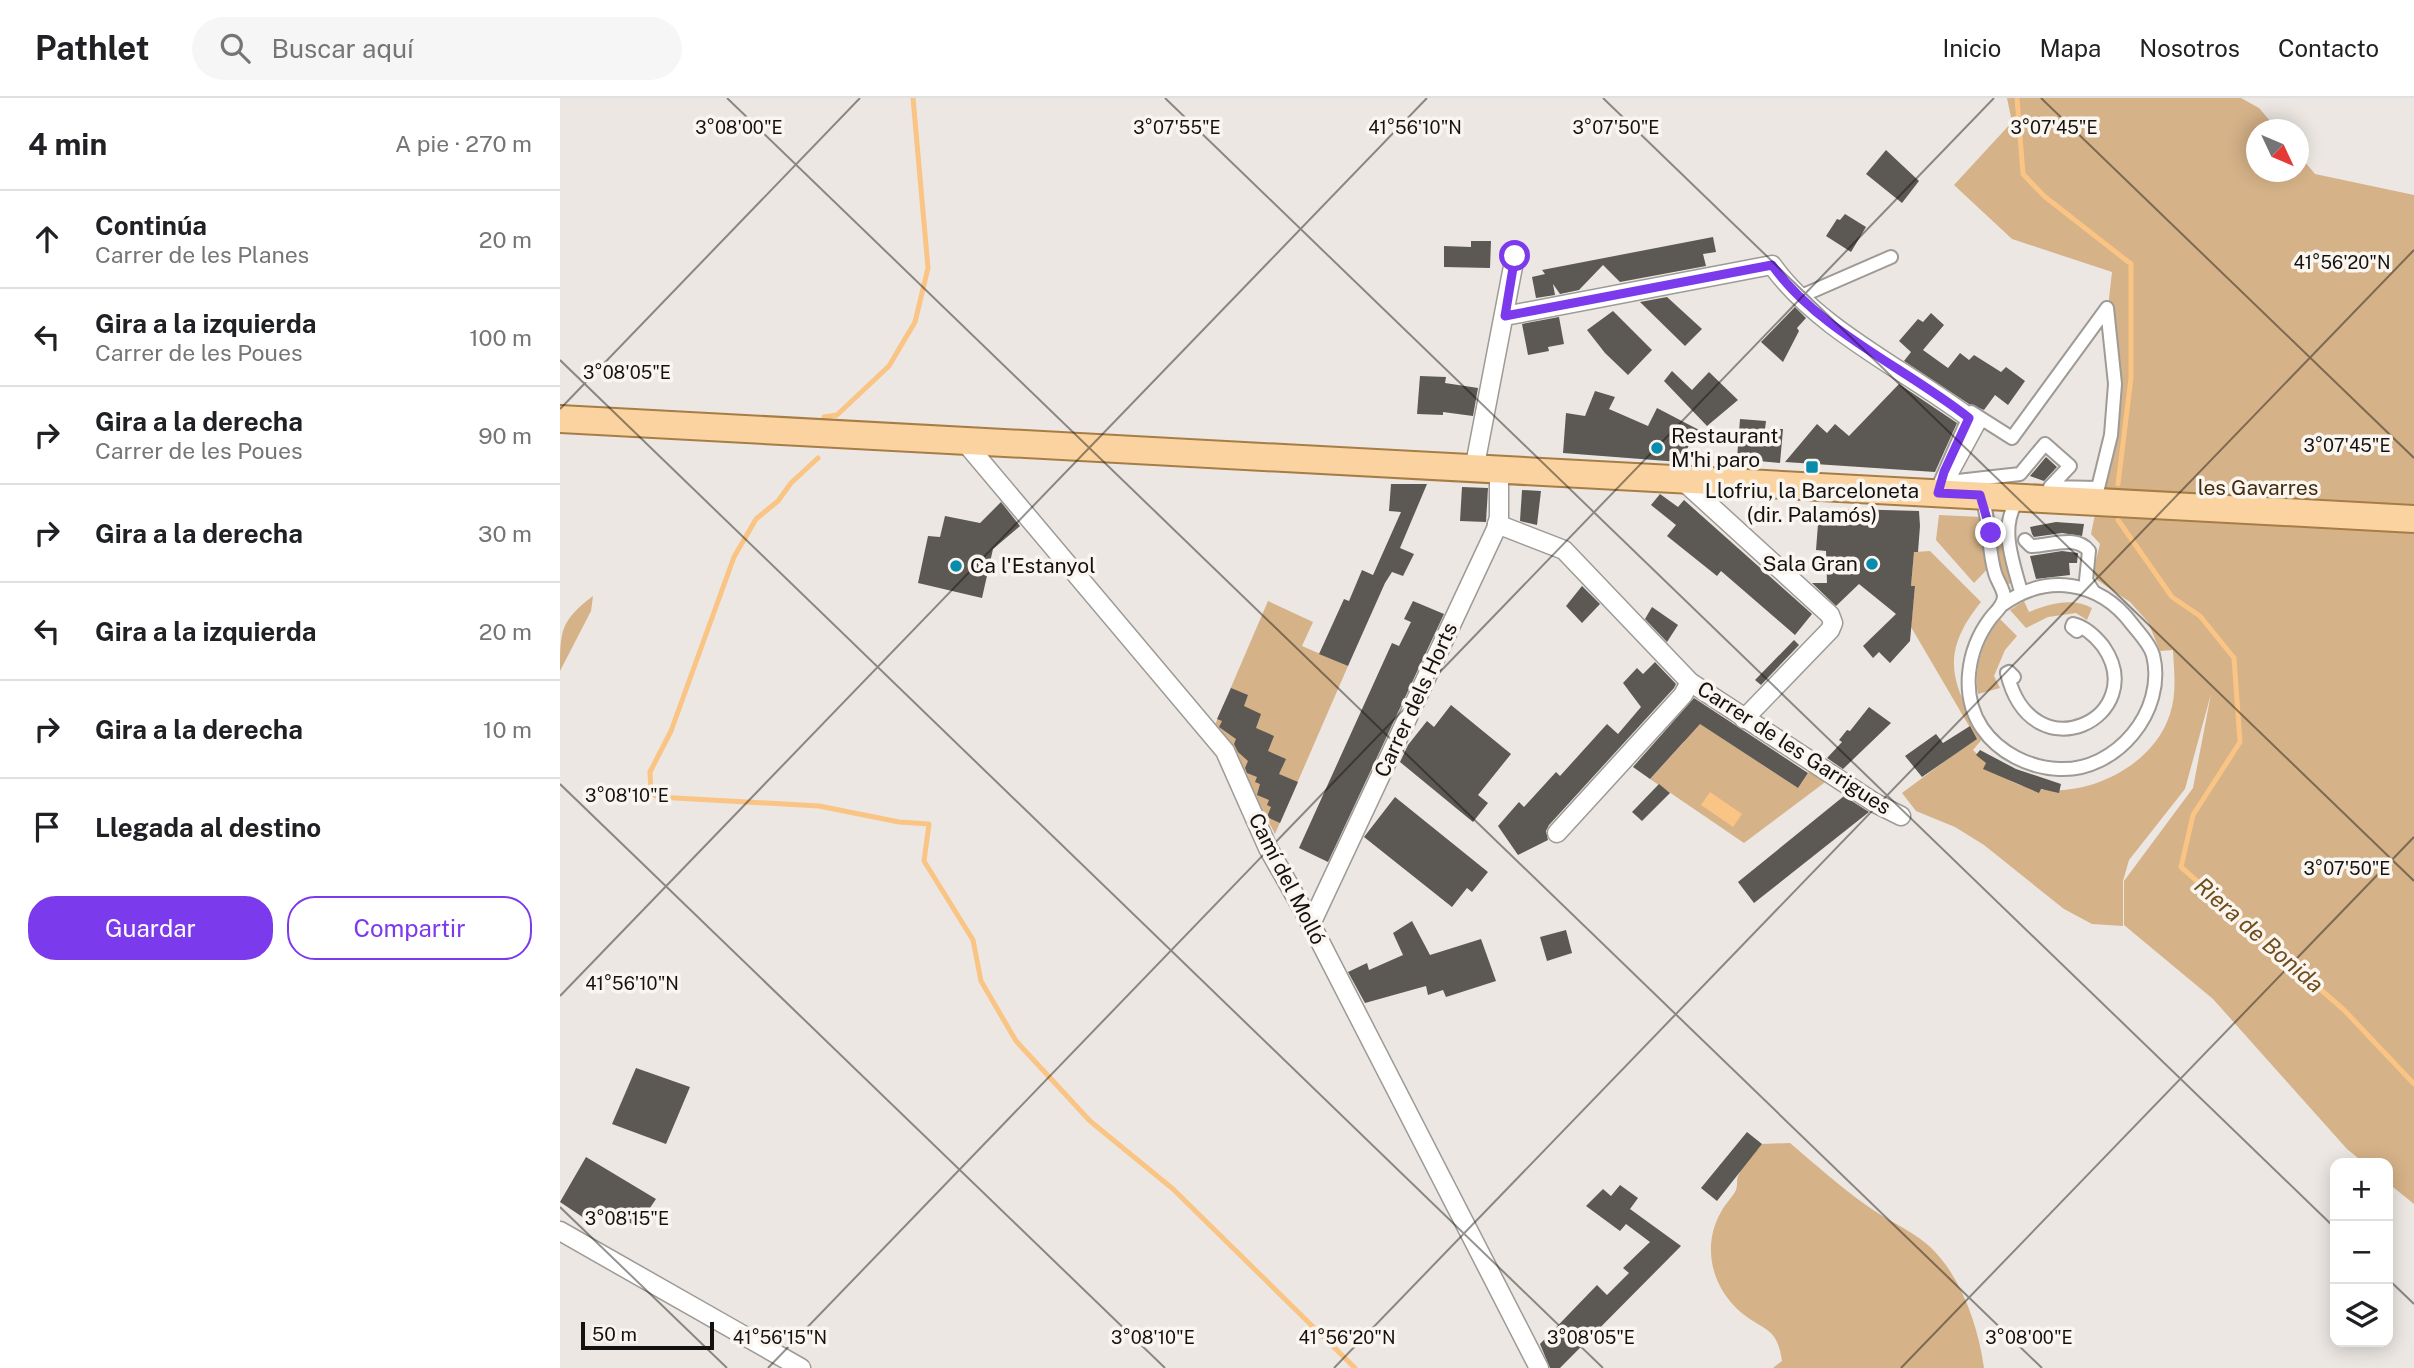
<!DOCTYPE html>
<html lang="es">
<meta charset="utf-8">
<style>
:root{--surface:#fff;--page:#f6f6f6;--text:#202124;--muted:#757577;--line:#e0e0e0;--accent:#7c3aed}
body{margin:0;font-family:"Public Sans",sans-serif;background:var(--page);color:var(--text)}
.controls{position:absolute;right:21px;bottom:21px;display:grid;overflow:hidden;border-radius:14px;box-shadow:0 4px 18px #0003}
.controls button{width:63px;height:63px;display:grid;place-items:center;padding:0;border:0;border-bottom:2px solid var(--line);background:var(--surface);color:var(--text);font:35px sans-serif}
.compass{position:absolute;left:1686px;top:21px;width:63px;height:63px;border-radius:50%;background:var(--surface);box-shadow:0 4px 18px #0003;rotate:134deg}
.scale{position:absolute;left:21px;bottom:18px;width:133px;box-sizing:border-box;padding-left:7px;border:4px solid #141210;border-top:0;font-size:19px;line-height:24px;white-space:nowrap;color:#141210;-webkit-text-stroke:5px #faf5ef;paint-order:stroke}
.stop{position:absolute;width:21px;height:21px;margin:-16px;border:5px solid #7c3aed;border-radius:50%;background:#fff}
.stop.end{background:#7c3aed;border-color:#fff;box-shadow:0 2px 7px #0008}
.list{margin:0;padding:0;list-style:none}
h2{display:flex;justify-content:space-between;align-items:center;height:91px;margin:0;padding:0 28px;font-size:30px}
h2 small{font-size:23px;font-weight:400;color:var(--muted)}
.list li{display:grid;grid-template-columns:46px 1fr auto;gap:21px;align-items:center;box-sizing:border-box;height:98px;padding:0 28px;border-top:2px solid var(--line)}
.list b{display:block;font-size:26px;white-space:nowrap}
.list p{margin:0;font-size:23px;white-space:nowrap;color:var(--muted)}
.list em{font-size:23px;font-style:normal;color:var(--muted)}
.actions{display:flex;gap:14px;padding:21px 28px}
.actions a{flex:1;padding:16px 0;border:2px solid var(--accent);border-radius:28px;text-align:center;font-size:24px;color:var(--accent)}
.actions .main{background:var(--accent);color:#fff}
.icon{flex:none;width:38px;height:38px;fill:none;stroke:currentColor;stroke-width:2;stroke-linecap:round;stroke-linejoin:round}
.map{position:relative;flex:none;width:1854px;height:1270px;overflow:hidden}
header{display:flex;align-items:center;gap:42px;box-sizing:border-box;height:98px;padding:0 35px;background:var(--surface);border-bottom:2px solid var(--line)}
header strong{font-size:33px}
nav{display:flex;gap:38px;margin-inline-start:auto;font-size:24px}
.search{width:490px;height:63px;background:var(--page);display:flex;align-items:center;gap:18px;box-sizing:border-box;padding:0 24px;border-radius:38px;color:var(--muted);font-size:26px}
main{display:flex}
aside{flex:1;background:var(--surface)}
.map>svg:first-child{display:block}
</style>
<header>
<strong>Pathlet</strong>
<div class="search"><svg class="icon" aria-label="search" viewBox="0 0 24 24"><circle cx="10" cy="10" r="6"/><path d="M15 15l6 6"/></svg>Buscar aquí</div>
<nav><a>Inicio</a><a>Mapa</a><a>Nosotros</a><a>Contacto</a></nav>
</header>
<main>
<aside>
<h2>4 min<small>A pie · 270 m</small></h2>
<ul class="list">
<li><svg class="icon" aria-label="ahead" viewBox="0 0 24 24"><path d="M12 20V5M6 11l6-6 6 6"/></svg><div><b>Continúa</b><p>Carrer de les Planes</p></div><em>20 m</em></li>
<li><svg class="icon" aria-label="left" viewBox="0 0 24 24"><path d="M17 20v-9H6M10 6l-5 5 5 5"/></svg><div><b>Gira a la izquierda</b><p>Carrer de les Poues</p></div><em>100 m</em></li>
<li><svg class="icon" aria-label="right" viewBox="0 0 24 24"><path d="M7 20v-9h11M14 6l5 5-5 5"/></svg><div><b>Gira a la derecha</b><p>Carrer de les Poues</p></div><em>90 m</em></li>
<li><svg class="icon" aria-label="right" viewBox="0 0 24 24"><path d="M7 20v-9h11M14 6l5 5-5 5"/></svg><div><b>Gira a la derecha</b></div><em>30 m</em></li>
<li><svg class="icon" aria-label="left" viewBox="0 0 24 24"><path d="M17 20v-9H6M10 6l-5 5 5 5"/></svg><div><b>Gira a la izquierda</b></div><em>20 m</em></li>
<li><svg class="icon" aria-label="right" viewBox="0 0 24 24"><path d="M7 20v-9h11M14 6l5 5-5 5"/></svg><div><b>Gira a la derecha</b></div><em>10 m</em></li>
<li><svg class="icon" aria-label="arrive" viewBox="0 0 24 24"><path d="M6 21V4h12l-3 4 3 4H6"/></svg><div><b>Llegada al destino</b></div></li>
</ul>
<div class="actions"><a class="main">Guardar</a><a>Compartir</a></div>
</aside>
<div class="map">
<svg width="1854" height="1270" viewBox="0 0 1854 1270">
<rect width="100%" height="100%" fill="#ece7e2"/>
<!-- green -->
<g fill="#d5b288">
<path d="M1447,0H1681L1699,10L1717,31L1696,32V74H1738L1739,57L1755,76L1854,97V1106L1828,1085V1065H1804L1787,1051L1653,901L1564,827V783L1633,690L1651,596L1625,691L1569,762L1563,783V828L1532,826L1504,811L1424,747L1395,729L1356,713L1342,695L1416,640L1351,529L1355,489L1351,488L1354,454L1370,453L1421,504C1379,556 1391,585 1423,640L1413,652C1427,666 1441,680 1460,687C1515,706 1592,673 1610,616C1617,595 1614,573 1613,552L1600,553L1588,524L1570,504L1537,482L1533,474L1540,446L1531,436L1551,338L1548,209L1552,174L1452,141L1394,87L1452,24Z"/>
<polygon points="1379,417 1422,419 1428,471 1438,460 1438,433 1442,421 1444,453 1474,422 1444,453 1454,485 1447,486 1438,460 1414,485 1376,442"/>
<path d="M33,498L31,513L0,573C0,533 0,523 33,498Z"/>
<polygon points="708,503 753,524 742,548 788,568 715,736 674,656 654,629"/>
<path d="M1464,503L1469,514C1490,506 1511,499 1532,510L1527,522L1516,515L1488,519L1466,530L1450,512Z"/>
<path d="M1440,521L1457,538L1445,552L1434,578L1440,590L1418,596C1414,569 1422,543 1440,521Z"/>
<polygon points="1122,614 1238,690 1251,671 1268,682 1184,745 1090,681 1124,644"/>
<path d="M1230,1045C1255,1066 1279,1088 1306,1107C1322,1119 1340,1127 1356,1138C1397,1164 1418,1225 1424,1270H1213L1222,1263C1217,1229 1206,1234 1183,1216C1152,1191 1141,1149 1161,1114C1165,1106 1172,1100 1176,1092C1178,1087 1176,1081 1179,1076C1183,1065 1195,1055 1202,1046Z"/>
</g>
<!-- water -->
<polygon fill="#f9c484" points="1150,694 1182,716 1173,729 1141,707"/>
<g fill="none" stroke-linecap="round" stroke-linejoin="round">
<!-- stream -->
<g stroke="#f9c484" stroke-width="5">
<polyline points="1457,0 1463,76 1484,98 1571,166 1571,280 1558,386"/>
<polyline points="264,319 277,317 329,268 355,224 368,170 353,0"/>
<polyline points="258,360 231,385 218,403 196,421 174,459 111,633 90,674 91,695 98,699 259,708 339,724 369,726 364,763 413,842 421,883 456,943 530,1023 613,1091 795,1270"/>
<polyline points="1558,422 1612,499 1640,518 1674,560 1680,644 1633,717 1621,769 1784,912 1854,986"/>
</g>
</g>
<!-- building -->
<g fill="#5c5853">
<polygon points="1326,52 1359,83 1342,105 1306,76"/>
<polygon points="1285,116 1306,129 1291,154 1266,138 1277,121 1280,122"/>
<polygon points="1153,139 1156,154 1143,156 1146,168 1060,184 1043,167 1019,192 1000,196 993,186 995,197 976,200 972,179 985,176 982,172"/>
<polygon points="911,143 931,143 930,170 884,169 884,148 911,149"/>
<polygon points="1107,199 1142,231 1125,248 1080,204"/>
<polygon points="1235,209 1246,220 1237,230 1239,233 1223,264 1201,244"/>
<polygon points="1053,213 1092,252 1068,277 1045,255 1027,232"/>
<polygon points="1371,215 1384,227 1363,252 1388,270 1400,255 1409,262 1414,257 1441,274 1446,269 1465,283 1448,307 1435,297 1424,312 1409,306 1344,263 1351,254 1339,243 1358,221 1363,224"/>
<polygon points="999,219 1004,246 988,249 989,253 968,257 962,226"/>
<polygon points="1112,273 1132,292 1149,274 1178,302 1147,328 1104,283"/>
<polygon points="860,278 886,279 885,285 918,290 913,318 883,314 883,317 857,316"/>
<polygon points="1339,286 1397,325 1375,374 1225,364 1257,326 1267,335 1275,326 1289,338"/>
<polygon points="1035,293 1055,299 1049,311 1088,328 1097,310 1141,333 1133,340 1120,364 1003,355 1006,315 1025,318"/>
<polygon points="1180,321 1206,323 1205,331 1223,331 1220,365 1177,361"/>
<polygon points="1486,359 1497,369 1484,383 1470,378"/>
<polygon points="831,386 867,386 840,450 854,456 843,478 832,474 825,485 788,568 759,556 784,501 789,503 802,472 813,477 841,414 829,413"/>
<polygon points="902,389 928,390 926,424 900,423"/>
<polygon points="962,392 981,393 977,427 960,423"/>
<polygon points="1100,396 1118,409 1124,402 1252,516 1235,537 1161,473 1157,478 1107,438 1116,427 1091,407"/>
<polygon points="441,404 460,428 433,451 422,500 358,485 368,438 380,439 385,418 420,425"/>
<polygon points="1288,411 1359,413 1360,428 1358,454 1354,454 1351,488 1355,488 1350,543 1330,565 1319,554 1313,560 1303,548 1336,516 1299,486 1276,508 1252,485 1267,485 1266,453 1256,452 1258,426 1286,428"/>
<polygon points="1496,424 1524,426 1522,438 1502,435 1474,439 1472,436 1470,429"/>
<polygon points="1502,453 1518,455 1517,465 1509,465 1510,477 1476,481 1470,458"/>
<polygon points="1022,488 1040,506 1022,525 1006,508"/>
<polygon points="853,503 884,516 768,764 739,750 832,545 839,548 851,524 844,521"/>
<polygon points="1092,509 1118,527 1107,544 1085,521"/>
<polygon points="1234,542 1239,547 1201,587 1195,582"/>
<polygon points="1095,564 1116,586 1114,590 989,727 986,733 988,742 958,757 938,728 959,704 964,709 996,674 1000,678 1047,626 1058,636 1081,609 1063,585 1077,570 1083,576"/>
<polygon points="671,590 688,597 684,608 701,616 696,630 714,638 708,653 726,661 719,676 738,684 720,725 707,719 711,709 707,707 709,702 697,697 700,686 695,684 697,679 687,675 685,670 688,663 678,654 674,646 676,641 659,629 662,623 657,621"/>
<polygon points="1134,600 1248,675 1238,690 1140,626 1090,681 1073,669"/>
<polygon points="891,607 951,656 918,697 928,705 913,724 840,664 848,647 867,623 874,629"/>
<polygon points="1309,609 1331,625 1283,671 1267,660 1282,644 1279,642 1287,632 1290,633"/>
<polygon points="1410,628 1417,641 1362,679 1345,658 1376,636 1383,645"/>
<polygon points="1420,652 1456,671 1501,686 1499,695 1481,691 1479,695 1423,671 1426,665 1416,657"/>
<polygon points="1099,686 1110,695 1082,723 1072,714"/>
<polygon points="1284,698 1309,714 1194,805 1178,784"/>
<polygon points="835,699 928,774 912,794 907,790 892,809 804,739"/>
<polygon points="852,823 870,857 921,841 936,883 886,899 883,892 868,897 866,888 805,905 788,874 807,865 809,872 843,857 833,835"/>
<polygon points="1006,832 1012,855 987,863 980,839"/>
<polygon points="76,970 130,989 106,1046 52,1026"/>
<polygon points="1187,1034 1202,1046 1157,1103 1141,1090"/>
<polygon points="26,1059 96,1101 77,1129 44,1110 33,1126 0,1104"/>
<polygon points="1060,1087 1078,1100 1070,1111 1121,1148 1000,1270 990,1270 980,1246 1037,1187 1047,1197 1069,1175 1063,1170 1090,1144 1066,1126 1060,1133 1026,1108 1043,1091 1051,1098"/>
</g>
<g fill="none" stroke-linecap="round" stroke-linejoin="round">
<defs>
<g id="pedestrian">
<polyline points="1239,199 1331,159"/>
<polygon points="1547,210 1555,286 1551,337 1538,390 1490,389 1510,368 1485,346 1460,376 1380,385 1411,314 1452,340"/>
<path d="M1421,397C1431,423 1427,449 1435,475C1437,483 1444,491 1444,499C1443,509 1435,514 1430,521C1407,552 1400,597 1422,630C1439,655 1470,670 1499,671C1556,674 1607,613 1593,557C1590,546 1579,535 1572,526C1539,482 1486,475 1442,507"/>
<path d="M1459,400C1438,428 1453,463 1461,494"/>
<path d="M1465,442L1471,448C1489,448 1516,436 1529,453L1526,482L1533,493"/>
<path d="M1454,579L1449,574L1447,575C1472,679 1592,618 1543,548C1535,538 1526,529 1513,526L1512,529L1517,533"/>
</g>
<g id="minor">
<path d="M945,218L1212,167C1259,233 1352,275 1416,325L1378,395"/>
<polyline points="403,342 665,653 708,750 751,826 979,1270"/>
<polyline points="914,372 955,158"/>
<polyline points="1121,381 1270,517 1273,525 1270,532 1184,621"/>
<polyline points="937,426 1004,452 1130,584 1315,705 1341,718"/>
<polyline points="997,735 1123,597 1130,584"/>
<polyline points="751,826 936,431 939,419 939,373"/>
<polyline points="0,1133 241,1270"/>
</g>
<polyline id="primary" points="0,321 1854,421"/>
</defs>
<!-- pedestrian casing -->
<use href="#pedestrian" stroke="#9e9a95" stroke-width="16"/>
<!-- minor casing -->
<use href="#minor" stroke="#9e9a95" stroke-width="21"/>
<!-- primary casing -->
<use href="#primary" stroke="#a77d46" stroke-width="30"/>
<!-- pedestrian -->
<use href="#pedestrian" stroke="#fff" stroke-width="12"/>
<!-- minor -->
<use href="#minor" stroke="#fff" stroke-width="18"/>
<!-- primary -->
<use href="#primary" stroke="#fad3a1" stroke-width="26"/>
</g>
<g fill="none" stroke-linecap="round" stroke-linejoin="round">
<!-- route -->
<path stroke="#7c3aed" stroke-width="9" d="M955,158L945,218L1212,167C1259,233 1346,270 1409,320L1384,374L1378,395L1420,397L1431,435"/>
</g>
<!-- ticks -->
<path fill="none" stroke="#141210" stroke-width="2" stroke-opacity="0.45" d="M167,0L1482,1270M605,0L1775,1130M1043,0L1854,783M1481,0L1854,360M0,262L1043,1270M0,311L300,0M0,686L605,1270M0,898L867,0M0,1109L167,1270M1828,1181L1854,1206M208,1270L1434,0M774,1270L1854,152M1341,1270L1854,739"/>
<!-- markers -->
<g fill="#088cac" stroke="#faf5ef" stroke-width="2.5">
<circle cx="1097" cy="350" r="7"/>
<rect x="1245" y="362" width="14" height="14" rx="3.5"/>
<circle cx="1312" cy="466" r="7"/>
<circle cx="396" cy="468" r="7"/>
</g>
<g text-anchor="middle" stroke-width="7" stroke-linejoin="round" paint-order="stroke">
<!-- poi labels -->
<g font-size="21" fill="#141210" stroke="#faf5ef" text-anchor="start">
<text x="1111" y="345">Restaurant<tspan x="1111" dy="24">M'hi paro</tspan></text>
<text x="1252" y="400" text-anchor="middle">Llofriu, la Barceloneta<tspan x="1252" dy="24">(dir. Palamós)</tspan></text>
<text x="1298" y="473" text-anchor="end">Sala Gran</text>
<text x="410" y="475">Ca l'Estanyol</text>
</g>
<!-- park labels -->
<g font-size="21" fill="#412c0f" stroke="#faf5ef">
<text x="1698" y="397">les Gavarres</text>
</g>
<!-- street labels -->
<g font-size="21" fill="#141210" stroke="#faf5ef">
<text transform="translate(856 602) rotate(-65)" y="7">Carrer dels Horts</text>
<text transform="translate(1234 650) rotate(33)" y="7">Carrer de les Garrigues</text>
<text transform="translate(727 781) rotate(63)" y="7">Camí del Molló</text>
</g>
<!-- water labels -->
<g font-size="23" font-style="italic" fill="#6f4c1c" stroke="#faf5ef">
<text transform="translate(1699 837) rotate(41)" y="8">Riera de Bonida</text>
</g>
</g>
<g font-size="18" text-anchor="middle" fill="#141210" stroke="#faf5ef" stroke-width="7" stroke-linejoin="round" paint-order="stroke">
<text x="179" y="36">3°08'00"E</text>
<text x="617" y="36">3°07'55"E</text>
<text x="1056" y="36">3°07'50"E</text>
<text x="1494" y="36">3°07'45"E</text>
<text x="855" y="36">41°56'10"N</text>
<text x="1782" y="171">41°56'20"N</text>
<text x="67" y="281">3°08'05"E</text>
<text x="1787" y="354">3°07'45"E</text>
<text x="67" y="704">3°08'10"E</text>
<text x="1787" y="777">3°07'50"E</text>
<text x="72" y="892">41°56'10"N</text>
<text x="67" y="1127">3°08'15"E</text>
<text x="220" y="1246">41°56'15"N</text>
<text x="787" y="1246">41°56'20"N</text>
<text x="593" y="1246">3°08'10"E</text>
<text x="1031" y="1246">3°08'05"E</text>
<text x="1469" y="1246">3°08'00"E</text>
</g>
</svg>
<div class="controls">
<button>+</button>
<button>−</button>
<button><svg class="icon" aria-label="layers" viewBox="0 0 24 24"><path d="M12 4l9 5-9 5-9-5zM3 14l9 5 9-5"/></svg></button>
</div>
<svg class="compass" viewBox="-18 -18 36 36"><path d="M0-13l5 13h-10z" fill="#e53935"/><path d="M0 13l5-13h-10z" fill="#757577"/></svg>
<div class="scale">50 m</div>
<div class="stop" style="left:955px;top:158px"></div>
<div class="stop end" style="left:1431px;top:435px"></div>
</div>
</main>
